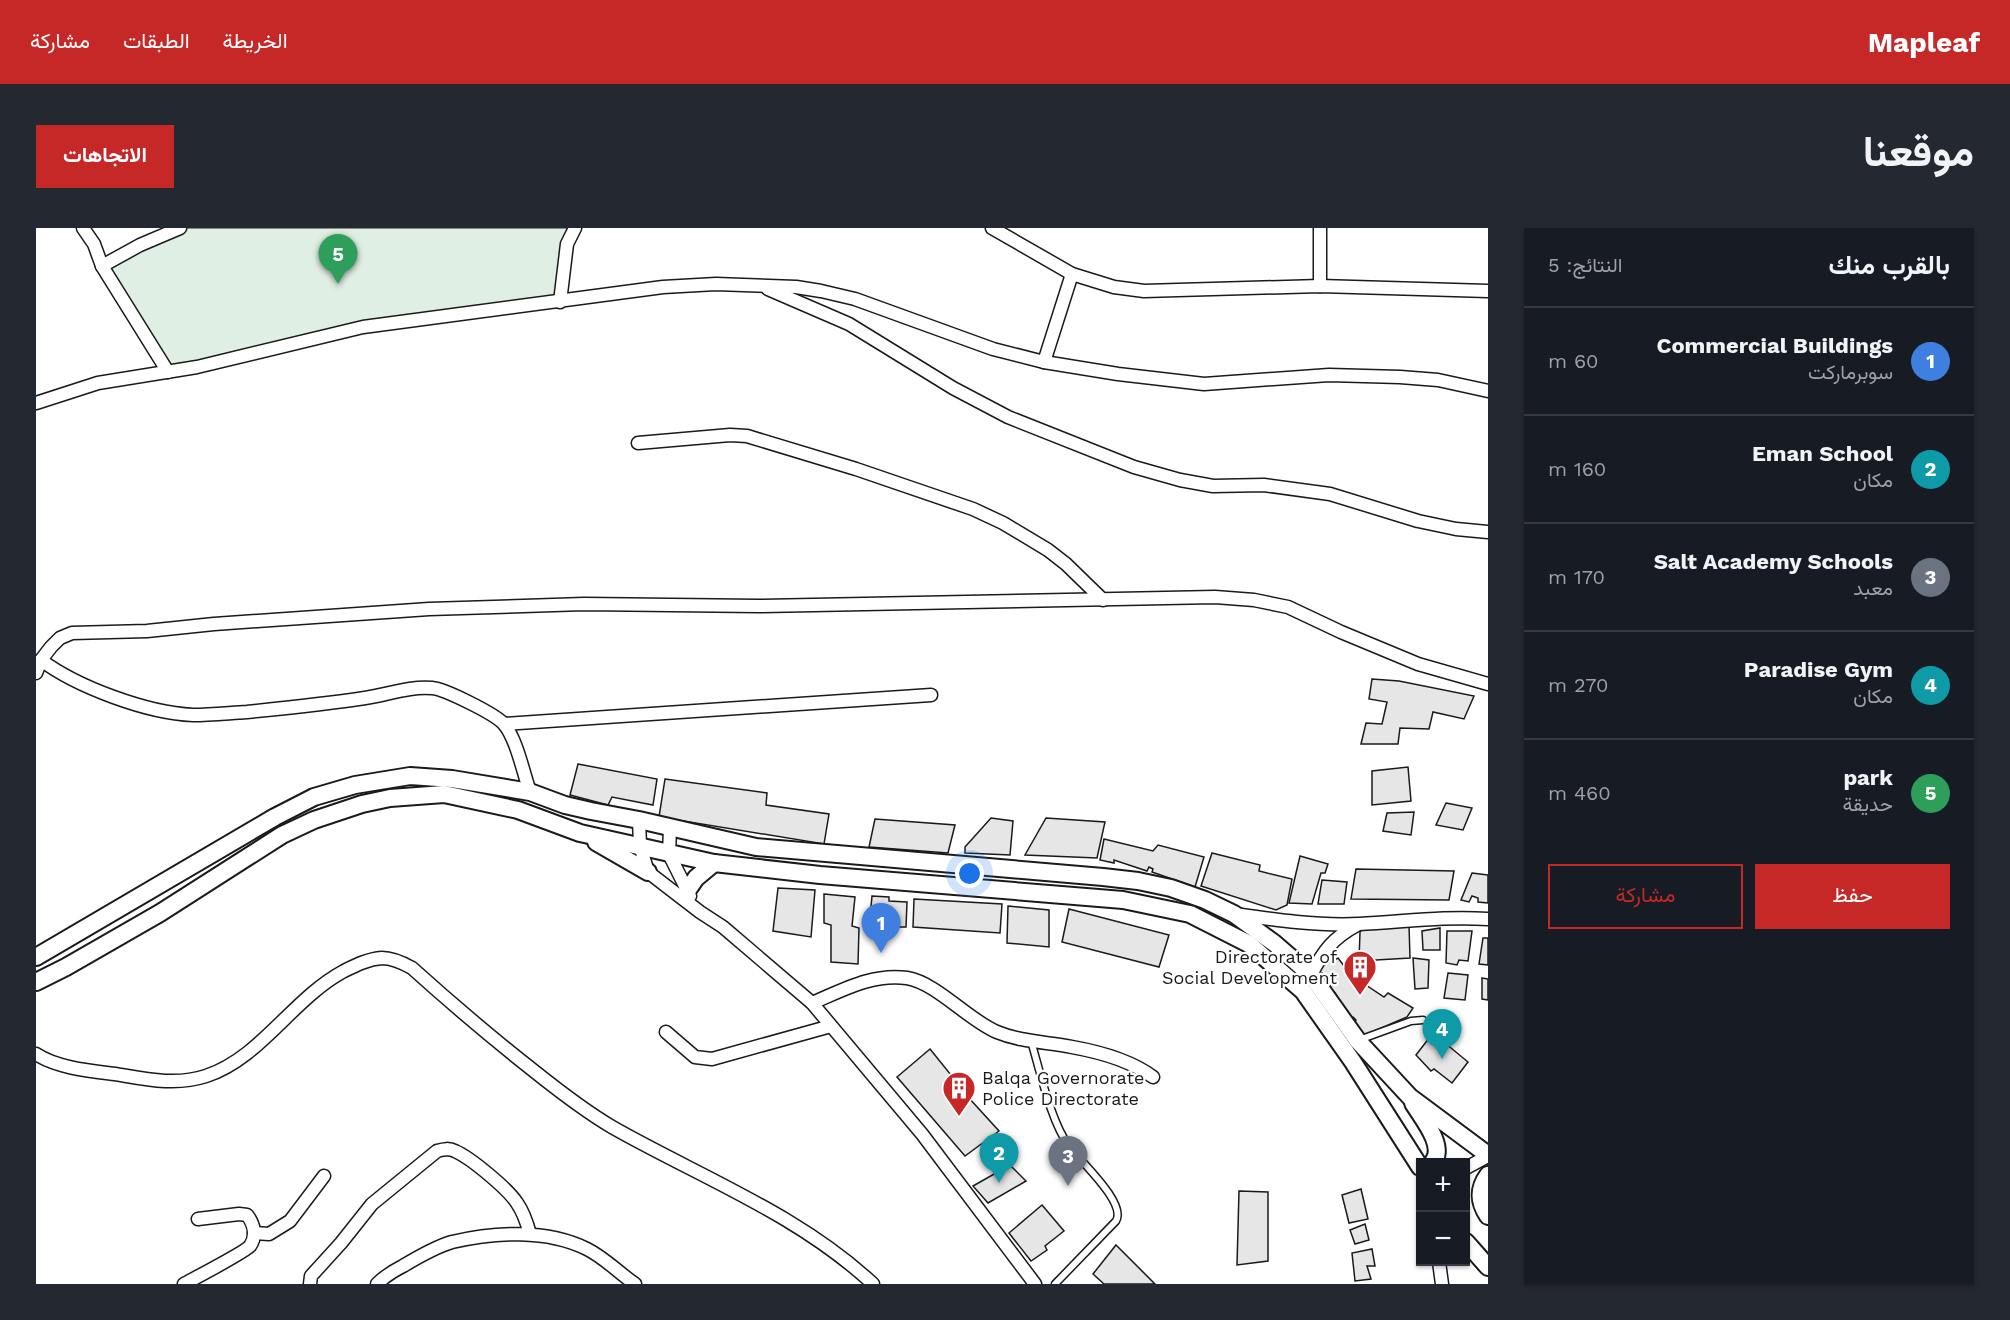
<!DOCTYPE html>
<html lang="ar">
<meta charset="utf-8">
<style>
:root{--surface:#171b24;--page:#242831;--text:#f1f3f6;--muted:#9ea1a6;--line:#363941;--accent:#c62828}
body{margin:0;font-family:"Work Sans",Vazirmatn,sans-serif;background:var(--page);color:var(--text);direction:rtl}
.controls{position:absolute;right:18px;bottom:18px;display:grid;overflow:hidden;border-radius:0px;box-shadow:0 2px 4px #0004}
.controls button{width:54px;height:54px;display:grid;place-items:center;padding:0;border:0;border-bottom:2px solid var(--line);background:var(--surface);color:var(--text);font:30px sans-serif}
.you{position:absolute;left:934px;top:646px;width:21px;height:21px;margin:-15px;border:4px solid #fff;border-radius:50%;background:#1a73e8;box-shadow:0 0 0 9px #1a73e833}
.badge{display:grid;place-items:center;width:39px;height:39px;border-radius:50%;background:var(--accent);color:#fff;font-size:20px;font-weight:700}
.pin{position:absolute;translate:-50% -50px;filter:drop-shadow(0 2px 3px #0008)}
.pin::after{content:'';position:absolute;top:32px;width:21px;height:18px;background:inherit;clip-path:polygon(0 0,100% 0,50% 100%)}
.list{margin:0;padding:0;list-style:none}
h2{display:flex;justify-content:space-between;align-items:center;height:78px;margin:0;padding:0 24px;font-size:26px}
h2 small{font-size:20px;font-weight:400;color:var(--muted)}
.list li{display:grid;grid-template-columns:39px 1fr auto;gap:18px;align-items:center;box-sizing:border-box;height:108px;padding:0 24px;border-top:2px solid var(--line)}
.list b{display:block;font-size:22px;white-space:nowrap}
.list p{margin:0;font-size:20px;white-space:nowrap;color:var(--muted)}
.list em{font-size:20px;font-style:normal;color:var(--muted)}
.actions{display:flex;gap:12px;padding:18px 24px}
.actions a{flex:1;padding:14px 0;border:2px solid var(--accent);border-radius:0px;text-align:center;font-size:21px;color:var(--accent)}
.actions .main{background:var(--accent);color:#fff}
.map{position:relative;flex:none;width:1452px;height:1056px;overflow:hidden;direction:ltr;border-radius:0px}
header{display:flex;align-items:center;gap:36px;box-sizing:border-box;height:84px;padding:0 30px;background:var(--accent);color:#fff}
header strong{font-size:28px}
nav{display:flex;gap:33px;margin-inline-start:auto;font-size:21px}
.intro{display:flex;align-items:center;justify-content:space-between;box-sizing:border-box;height:144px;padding:0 36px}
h1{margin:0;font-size:42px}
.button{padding:15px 27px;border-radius:0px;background:var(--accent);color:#fff;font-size:21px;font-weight:700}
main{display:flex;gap:36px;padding:0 36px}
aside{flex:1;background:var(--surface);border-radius:0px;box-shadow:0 2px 4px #0004}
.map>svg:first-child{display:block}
</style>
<header>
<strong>Mapleaf</strong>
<nav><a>الخريطة</a><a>الطبقات</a><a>مشاركة</a></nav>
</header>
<div class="intro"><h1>موقعنا</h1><a class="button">الاتجاهات</a></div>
<main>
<aside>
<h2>بالقرب منك<small>النتائج: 5</small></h2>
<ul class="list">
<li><span class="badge" style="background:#3f7fe0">1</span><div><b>Commercial Buildings</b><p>سوبرماركت</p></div><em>60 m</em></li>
<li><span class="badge" style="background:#0f9aa8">2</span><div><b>Eman School</b><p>مكان</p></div><em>160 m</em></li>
<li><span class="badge" style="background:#6b7280">3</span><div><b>Salt Academy Schools</b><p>معبد</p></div><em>170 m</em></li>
<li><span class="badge" style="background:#0f9aa8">4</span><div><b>Paradise Gym</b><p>مكان</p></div><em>270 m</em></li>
<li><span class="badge" style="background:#2e9e5b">5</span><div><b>park</b><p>حديقة</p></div><em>460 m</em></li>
</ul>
<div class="actions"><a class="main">حفظ</a><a>مشاركة</a></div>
</aside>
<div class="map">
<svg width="1452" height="1056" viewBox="0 0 1452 1056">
<rect width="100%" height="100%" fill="#fff"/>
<!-- green -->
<polygon fill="#e0efe3" stroke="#6a6a6a" stroke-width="1.5" points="144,0 539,0 524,74 360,94 132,144 66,38"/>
<!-- building -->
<g fill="#e6e6e6" stroke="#1a1a1a" stroke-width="1.5">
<polygon points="1336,451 1363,453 1438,468 1428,491 1397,484 1393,501 1364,500 1362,516 1325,516 1330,495 1346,496 1351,474 1333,471"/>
<polygon points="542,536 621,551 617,577 576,569 572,577 534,567"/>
<polygon points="1372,539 1375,573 1336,577 1336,543"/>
<polygon points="629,551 731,565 730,577 793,586 788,616 623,589"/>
<polygon points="1410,575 1436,580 1427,602 1400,597"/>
<polygon points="1378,584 1375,607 1347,603 1351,585"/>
<polygon points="955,590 977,593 974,627 929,625 929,619"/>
<polygon points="1010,590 1069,594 1061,630 989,627"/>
<polygon points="839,591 919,597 912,625 833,619"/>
<polygon points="1068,611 1117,623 1122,617 1168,629 1159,659 1116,644 1117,641 1113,639 1111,643 1078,632 1078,635 1064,632"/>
<polygon points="1176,625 1224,637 1223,643 1256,651 1251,677 1240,682 1165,658"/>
<polygon points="1264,628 1292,636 1289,645 1285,645 1276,676 1253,675"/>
<polygon points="1320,641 1418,643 1413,672 1315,671"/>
<polygon points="1436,645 1452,647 1452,675 1442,674 1442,670 1436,668 1433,674 1425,672"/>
<polygon points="1286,652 1311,654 1308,676 1282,676"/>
<polygon points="742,660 779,662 775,709 737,703"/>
<polygon points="788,666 819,669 816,698 823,700 822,736 795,734 795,697 788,695"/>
<polygon points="836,668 853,669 853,673 871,674 870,699 856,699 855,703 833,700"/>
<polygon points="878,671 966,676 964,705 877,699"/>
<polygon points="972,678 1013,682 1013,719 971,715"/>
<polygon points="1033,681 1133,707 1123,739 1026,714"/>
<polygon points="1373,697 1374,730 1323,733 1324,704 1327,700"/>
<polygon points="1404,700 1404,722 1387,722 1386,703"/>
<polygon points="1411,703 1436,703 1432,733 1423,732 1421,737 1410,735"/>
<polygon points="1447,710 1452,710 1452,737 1443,736"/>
<polygon points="1302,730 1315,747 1348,769 1352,765 1377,780 1371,789 1329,807 1318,795 1320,792 1317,789 1315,791 1299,765 1297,766 1285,751 1288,748 1286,745 1282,746 1280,741"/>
<polygon points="1377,730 1393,732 1392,760 1379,761"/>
<polygon points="1412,745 1432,747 1429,772 1408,770"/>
<polygon points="1446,750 1452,751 1452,772 1446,771"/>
<polygon points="1397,805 1432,834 1416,855 1398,841 1395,843 1380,827"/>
<polygon points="894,821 915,847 912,849 920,857 915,862 925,874 932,869 963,903 929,928 861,849"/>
<polygon points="974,937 990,953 952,975 937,958"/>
<polygon points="1325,961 1332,991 1313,995 1306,967"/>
<polygon points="1203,963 1232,964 1232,1033 1201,1037"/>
<polygon points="1006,977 1028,1003 1009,1018 1011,1022 995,1033 973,1005"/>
<polygon points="1329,996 1333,1012 1319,1016 1314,1002"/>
<polygon points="1080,1017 1119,1056 1068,1056 1057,1046"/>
<polygon points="1336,1021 1339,1038 1331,1038 1335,1051 1319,1053 1316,1025"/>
</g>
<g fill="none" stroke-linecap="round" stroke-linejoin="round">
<defs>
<g id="service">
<polyline points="1323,812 1375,793 1387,792"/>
<path d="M995,813C1004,843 1015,894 1033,918C1044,933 1091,975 1080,993L1019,1056"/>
</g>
<g id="minor">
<polyline points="47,0 58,16 66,38 132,144"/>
<polyline points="956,0 1036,46 1078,59 1108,63 1284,58 1452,63"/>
<polyline points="66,38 104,17 144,0"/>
<polyline points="1284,58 1284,0"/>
<polyline points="732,61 813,96 917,160 972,189 1098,239 1144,252 1177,258 1228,257 1294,266 1382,293 1420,301 1452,304"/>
<polyline points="524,74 531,16 539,0"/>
<polyline points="1008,134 1036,46"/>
<polyline points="0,175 62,155 161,139 327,99 627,59 680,56 760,59 785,63 819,71 957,121 1008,134 1082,146 1168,156 1293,147 1364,149 1402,152 1452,163"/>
<polyline points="602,215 694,207 711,208 820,241 937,281 967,295 1012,322 1030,336 1067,372"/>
<path d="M5,432C41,459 111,485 157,487C175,487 193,485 211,484C250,480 290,476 329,470C351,467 373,458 396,460C409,461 459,486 468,496C481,512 487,544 494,564"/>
<polyline points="0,445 5,432 15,419 24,410 36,405 111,403 178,396 393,381 548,376 723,378 1179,369 1218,372 1252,379 1305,404 1382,436 1452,456"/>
<polyline points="468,496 895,467"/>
<polyline points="603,592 604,618 612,644 664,684 687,699 776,775 886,906 999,1056"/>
<polyline points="634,600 633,626 654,668"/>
<path d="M1199,686C1240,692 1281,698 1323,696C1367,694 1407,688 1452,691"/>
<path d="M1275,747C1287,723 1297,710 1321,697"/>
<path d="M776,775C807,762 837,745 871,750C901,755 932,792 961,804C985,814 1011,814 1036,819C1064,824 1094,832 1117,849"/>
<polyline points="630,804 659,829 676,831 795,798"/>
<path d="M0,826C21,840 55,843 79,846C109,851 140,858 170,848C225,830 256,771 308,743C320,737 332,731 346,730C357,730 367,735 376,740C416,776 456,810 498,843C523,863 549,883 576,899C664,949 762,986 837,1056"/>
<polyline points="1430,940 1452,928"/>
<polyline points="218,1005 233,1006 254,993 288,948"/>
<polyline points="1403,1034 1406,1056"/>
<path d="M148,1056C159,1050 209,1024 214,1018C221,1008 218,996 211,987L203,986L162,991"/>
<path d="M274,1056L275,1048L305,1015L336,976L401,923C408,921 413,920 419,923C435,930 472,961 481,975C488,985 491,995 494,1006"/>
<path d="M341,1056C349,1048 357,1043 367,1038C382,1029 399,1019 416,1014C459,1004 511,1001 551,1021C569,1030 583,1045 599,1056"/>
</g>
<g id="secondary">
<polyline points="560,614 612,644"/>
<polyline points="651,663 660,650 678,635"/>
<polyline points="0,729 239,589 278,569 319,557 374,548 416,551 494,564 529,577 555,583 603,592 720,619 1067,649 1102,653 1135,660 1169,672 1198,686 1238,715 1275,747 1322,813 1374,869 1452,927"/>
<polyline points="0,754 30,739 124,685 246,607 278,592 326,576 354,570 408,566 482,582 544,605 678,635 784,647 1087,672 1154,686 1213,716 1267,763 1317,834 1384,939"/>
<path d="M1377,875C1386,890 1410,918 1397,934"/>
<path d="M1452,947C1442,961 1442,973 1452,988"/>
<polyline points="1430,1014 1452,1039"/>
</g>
</defs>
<!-- service casing -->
<use href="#service" stroke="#1a1a1a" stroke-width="9"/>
<!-- minor casing -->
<use href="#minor" stroke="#1a1a1a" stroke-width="15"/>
<!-- secondary casing -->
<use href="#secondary" stroke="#1a1a1a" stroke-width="20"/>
<!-- service -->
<use href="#service" stroke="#fff" stroke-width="6"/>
<!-- minor -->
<use href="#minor" stroke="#fff" stroke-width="12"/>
<!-- secondary -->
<use href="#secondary" stroke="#fff" stroke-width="16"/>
</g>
<!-- icons -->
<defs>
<symbol id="building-pin" viewBox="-11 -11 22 30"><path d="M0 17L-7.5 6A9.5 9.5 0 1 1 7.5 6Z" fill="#c62828" stroke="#fff"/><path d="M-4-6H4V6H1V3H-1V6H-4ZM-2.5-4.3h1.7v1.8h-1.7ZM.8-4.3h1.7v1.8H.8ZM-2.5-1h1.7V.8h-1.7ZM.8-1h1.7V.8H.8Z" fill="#fff"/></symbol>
</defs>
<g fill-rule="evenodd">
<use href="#building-pin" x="1305" y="720" width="38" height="52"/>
<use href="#building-pin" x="904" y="841" width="38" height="52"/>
</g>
<g text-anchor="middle" stroke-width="4.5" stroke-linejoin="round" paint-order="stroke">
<!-- poi labels -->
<g font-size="18" fill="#1a1a1a" stroke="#fff" text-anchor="end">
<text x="1301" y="735">Directorate of<tspan x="1301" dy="21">Social Development</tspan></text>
<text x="946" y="856" text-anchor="start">Balqa Governorate<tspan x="946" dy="21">Police Directorate</tspan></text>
</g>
</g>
</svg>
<div class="controls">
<button>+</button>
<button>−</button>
</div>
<div class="you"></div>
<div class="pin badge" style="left:845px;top:725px;background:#3f7fe0">1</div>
<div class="pin badge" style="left:963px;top:955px;background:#0f9aa8">2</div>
<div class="pin badge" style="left:1032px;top:958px;background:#6b7280">3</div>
<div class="pin badge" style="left:1406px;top:831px;background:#0f9aa8">4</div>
<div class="pin badge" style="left:302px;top:56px;background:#2e9e5b">5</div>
</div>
</main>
